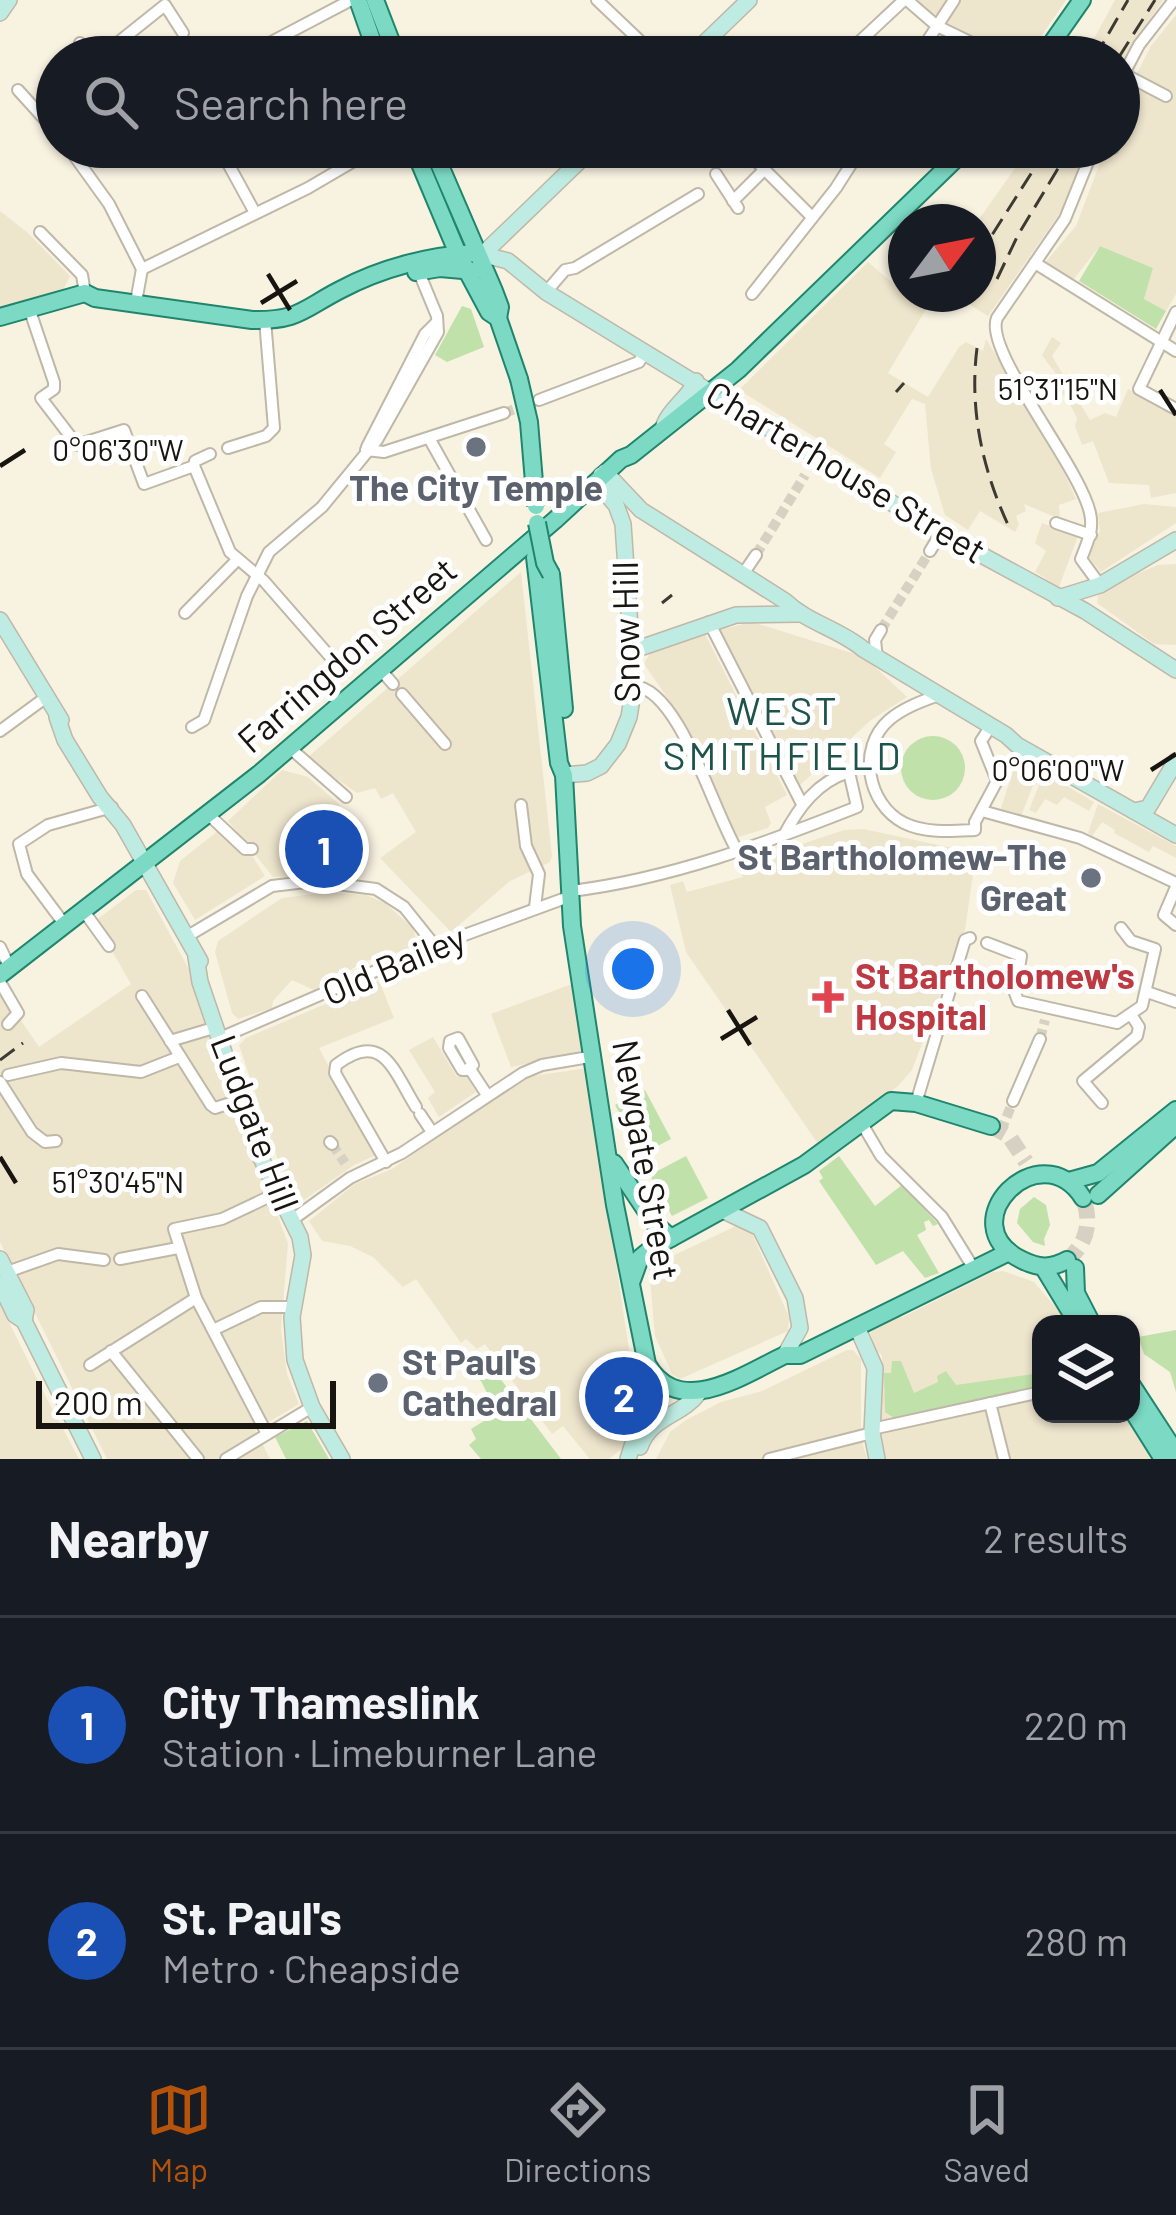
<!DOCTYPE html>
<meta charset="utf-8">
<style>
:root{--surface:#171b24;--page:#242831;--text:#f1f3f6;--muted:#9ea1a6;--line:#363941;--accent:#b45309}
body{margin:0;font-family:Barlow,sans-serif;background:var(--page);color:var(--text)}
.controls{position:absolute;right:36px;bottom:36px;display:grid;overflow:hidden;border-radius:24px;box-shadow:0 3px 9px #0004}
.controls button{width:108px;height:108px;display:grid;place-items:center;padding:0;border:0;border-bottom:3px solid var(--line);background:var(--surface);color:var(--text);font:60px sans-serif}
.compass{position:absolute;left:888px;top:204px;width:108px;height:108px;border-radius:50%;background:var(--surface);box-shadow:0 3px 9px #0004;rotate:58deg}
.scale{position:absolute;left:36px;bottom:30px;width:300px;box-sizing:border-box;padding-left:12px;border:6px solid #181510;border-top:0;font-size:33px;line-height:42px;white-space:nowrap;color:#181510;-webkit-text-stroke:9px #fff;paint-order:stroke}
.you{position:absolute;left:633px;top:969px;width:42px;height:42px;margin:-30px;border:9px solid #fff;border-radius:50%;background:#1a73e8;box-shadow:0 0 0 18px #1a73e833}
.badge{display:grid;place-items:center;width:78px;height:78px;border-radius:50%;background:var(--accent);color:#fff;font-size:39px;font-weight:700}
.pin{position:absolute;translate:-50% -50%;border:6px solid #fff;box-shadow:0 3px 12px #0006}
.list{margin:0;padding:0;list-style:none}
h2{display:flex;justify-content:space-between;align-items:center;height:156px;margin:0;padding:0 48px;font-size:51px}
h2 small{font-size:39px;font-weight:400;color:var(--muted)}
.list li{display:grid;grid-template-columns:78px 1fr auto;gap:36px;align-items:center;box-sizing:border-box;height:216px;padding:0 48px;border-top:3px solid var(--line)}
.list b{display:block;font-size:45px;white-space:nowrap}
.list p{margin:0;font-size:39px;white-space:nowrap;color:var(--muted)}
.list em{font-size:39px;font-style:normal;color:var(--muted)}
.icon{flex:none;width:66px;height:66px;fill:none;stroke:currentColor;stroke-width:2;stroke-linecap:round;stroke-linejoin:round}
.map{position:relative;flex:none;width:1176px;height:1459px;overflow:hidden}
.search{position:absolute;background:var(--surface);box-shadow:0 3px 9px #0004;left:36px;right:36px;top:36px;height:132px;display:flex;align-items:center;gap:30px;box-sizing:border-box;padding:0 42px;border-radius:66px;color:var(--muted);font-size:45px}
.sheet{height:588px;background:var(--surface)}
nav{display:flex;justify-content:space-around;align-items:center;box-sizing:border-box;height:168px;border-top:3px solid var(--line);background:var(--surface);font-size:33px;color:var(--muted)}
nav a{display:grid;justify-items:center;gap:6px}
nav .on{color:var(--accent)}
.map>svg:first-child{display:block}
</style>
<div class="map">
<svg width="1176" height="1459" viewBox="0 0 1176 1459">
<rect width="100%" height="100%" fill="#f8f2e1"/>
<!-- built -->
<g fill="#eee5cd">
<polygon points="911,0 1066,0 1027,57 1011,57 944,24"/>
<polygon points="1115,0 1163,0 1119,64 1119,57 1084,57"/>
<polygon points="1176,15 1176,294 1166,311 1144,299 1153,268 1100,246 1069,285 1044,264 1076,226 1106,147 1119,147 1119,108 1151,46"/>
<polygon points="1030,147 1085,147 1067,203 988,316 952,294 978,294 977,222"/>
<polygon points="0,211 28,233 70,276 63,290 0,306"/>
<polygon points="868,262 906,294 928,306 888,373 928,397 959,347 966,342 983,351 986,339 1055,452 1076,499 1059,505 1060,519 1024,504 1026,511 1016,516 1019,524 1015,532 980,511 968,530 945,515 931,469 925,404 912,399 884,444 896,452 880,478 739,390"/>
<polygon points="1052,337 1061,343 1052,356 1090,420 1105,413 1116,417 1128,389 1176,414 1176,493 1151,498 1149,485 1109,483 1093,441 1082,445 1075,426 1077,418 1067,398 1055,389 1061,381 1042,355"/>
<polygon points="1144,504 1176,507 1176,523 1101,572 1087,555 1100,531 1098,513"/>
<polygon points="1042,523 1078,536 1059,587 1035,572 1046,551 1035,543"/>
<polygon points="1176,564 1176,645 1154,644 1097,603 1098,596 1127,578 1158,565"/>
<polygon points="521,572 552,856 550,862 510,881 451,932 380,858 416,832 393,793 381,799 375,788 357,793 307,758"/>
<polygon points="752,622 855,654 872,664 907,697 871,720 799,786 719,630"/>
<polygon points="704,632 787,795 765,807 771,823 768,828 735,838 686,725 644,664 650,653"/>
<polygon points="1022,760 1094,802 1089,811 1064,797 1057,805 1045,799 1036,813 1029,810 1039,785 1034,783 1019,821 999,814 1016,762"/>
<polygon points="282,770 308,777 338,803 367,850 356,857 360,868 357,873 273,877 228,821"/>
<polygon points="1098,804 1176,846 1176,858 1153,846 1149,852 1114,833 1115,830 1102,822 1092,836 1088,833"/>
<polygon points="863,829 976,853 965,930 912,1070 897,1087 818,1144 686,952 670,885 683,881 687,892 743,877 740,865 844,830"/>
<polygon points="219,830 249,851 265,876 195,920 173,883 180,861"/>
<polygon points="136,890 146,890 191,973 208,1034 288,1243 281,1329 287,1374 299,1404 255,1430 270,1459 107,1459 0,1242 0,989 39,1047 131,984 95,921"/>
<polygon points="329,892 366,895 385,903 413,928 417,943 409,950 366,961 314,990 292,980 273,1001 272,1008 238,1019 232,1013 215,952 218,941 282,898"/>
<polygon points="379,981 394,1018 319,1048 376,1155 354,1165 304,1200 279,1163 239,1045 246,1038"/>
<polygon points="572,984 586,1051 511,1067 491,1014"/>
<polygon points="433,1037 457,1077 464,1073 476,1092 439,1117 428,1098 435,1092 409,1050"/>
<polygon points="587,1068 633,1377 602,1400 626,1431 623,1448 609,1459 590,1459 563,1426 552,1434 485,1344 477,1349 466,1339 461,1343 416,1279 403,1287 373,1257 350,1246 322,1241 309,1221 355,1184 392,1169 515,1084 533,1076"/>
<polygon points="738,1225 750,1229 789,1317 788,1331 680,1379 672,1374 655,1336 649,1267"/>
<polygon points="1003,1271 1034,1282 1070,1324 1041,1324 1041,1414 1126,1414 1154,1459 883,1459 879,1440 882,1355 875,1350 870,1330 889,1318 903,1317 993,1272"/>
<polygon points="0,1304 45,1395 79,1459 0,1459"/>
<polygon points="847,1350 853,1350 861,1359 861,1438 867,1459 656,1459 670,1432 686,1420 721,1402 762,1391"/>
</g>
<!-- green -->
<g fill="#c0e1a9">
<polygon points="1100,246 1153,268 1144,299 1166,311 1156,329 1079,281"/>
<polygon points="462,306 471,309 484,347 447,362 435,355"/>
<circle cx="933" cy="768" r="32"/>
<polygon points="645,1090 671,1139 642,1154 615,1105"/>
<polygon points="686,1156 708,1198 672,1216 650,1175"/>
<polygon points="839,1156 875,1206 902,1185 938,1224 933,1226 929,1220 924,1222 926,1230 917,1235 939,1273 925,1278 903,1251 876,1265 819,1181 823,1178 819,1171"/>
<polygon points="1034,1197 1046,1205 1050,1225 1044,1239 1045,1246 1033,1242 1017,1223 1020,1209"/>
<polygon points="1176,1330 1176,1392 1170,1372 1144,1354 1138,1337"/>
<polygon points="484,1357 561,1459 481,1459 469,1445 476,1439 471,1429 484,1421 483,1414 492,1403 481,1381 464,1372"/>
<polygon points="892,1361 901,1361 914,1393 938,1382 937,1376 946,1371 956,1385 1041,1373 1041,1385 894,1418 885,1412 884,1373 891,1373"/>
<polygon points="307,1421 329,1459 286,1459 275,1437"/>
</g>
<g fill="none" stroke-linecap="round" stroke-linejoin="round">
<!-- street-tunnel -->
<g stroke="#d6d1c2" stroke-width="10" stroke-dasharray="10 5" stroke-linecap="butt">
<polyline points="504,413 539,400"/>
<polyline points="756,555 805,475"/>
<polyline points="881,630 930,551"/>
<polyline points="1040,1039 1045,1020"/>
<polyline points="1001,1131 1013,1101"/>
<polyline points="332,1144 345,1163"/>
</g>
<!-- primary-tunnel -->
<g stroke="#d6d1c2" stroke-width="16" stroke-dasharray="16 8" stroke-linecap="butt">
<polyline points="991,1126 1009,1136 1026,1162"/>
<path d="M1067,1260C1087,1244 1092,1222 1083,1198"/>
</g>
<defs>
<g id="street">
<polyline points="597,0 657,57"/>
<polyline points="907,0 937,26 1001,57"/>
<polyline points="80,43 95,57"/>
<polyline points="100,57 165,5 183,33"/>
<polyline points="243,57 351,0"/>
<polyline points="843,57 904,0"/>
<polyline points="917,57 954,0"/>
<polyline points="1124,74 1166,96"/>
<polyline points="1119,83 1139,45 1174,0"/>
<polyline points="18,90 57,133"/>
<polyline points="68,147 109,204 142,269"/>
<polyline points="165,147 166,148"/>
<polyline points="219,147 254,211"/>
<polyline points="742,147 812,217"/>
<path d="M1094,147L1065,219L997,318C983,351 1080,466 1090,513C1094,530 1087,543 1081,559L1100,585"/>
<polyline points="1110,147 1113,148"/>
<polyline points="716,174 738,208"/>
<polyline points="733,201 765,169"/>
<polyline points="40,232 82,275 85,293"/>
<polyline points="1035,263 1176,351"/>
<polyline points="142,269 308,188 378,147"/>
<polyline points="546,292 565,270 575,268 698,194"/>
<polyline points="752,294 836,188 862,147"/>
<polyline points="136,302 142,269"/>
<polyline points="29,308 54,382 54,389 41,398 77,445 124,430 144,484 194,466 195,461 210,454"/>
<polyline points="1176,312 1139,389 1176,409"/>
<polyline points="539,400 639,362 645,351"/>
<polyline points="429,438 486,540"/>
<polyline points="367,447 425,334 436,323"/>
<polyline points="228,448 266,436 274,428 265,320"/>
<polyline points="366,450 384,452 504,413"/>
<polyline points="194,466 230,552 264,581 340,668"/>
<polyline points="1056,523 1091,535"/>
<polyline points="930,551 941,533"/>
<polyline points="743,574 756,555"/>
<polyline points="185,613 237,560"/>
<polyline points="709,622 802,804"/>
<polyline points="877,658 875,640 881,630"/>
<polyline points="379,668 393,684"/>
<path d="M634,686C680,689 714,814 738,852"/>
<polyline points="402,694 445,744"/>
<path d="M939,695C922,701 903,708 889,720C857,748 867,804 904,823C926,834 955,831 975,830V822L997,781L981,741L991,726"/>
<polyline points="192,727 204,720 247,596 269,552 322,507 377,440 438,332 437,316 418,270"/>
<polyline points="0,731 45,698"/>
<polyline points="290,748 346,797"/>
<polyline points="521,805 526,846 539,874 535,907"/>
<polyline points="982,811 1080,838 1176,883"/>
<polyline points="209,815 245,849 252,849"/>
<polyline points="1176,887 1164,915 1176,925"/>
<path d="M571,891C670,879 766,843 857,807L849,772C817,782 799,807 784,835"/>
<polyline points="83,910 109,946"/>
<polyline points="65,925 27,874 19,844 48,825 112,807"/>
<polyline points="186,937 272,886 314,881 376,889 404,907 436,947"/>
<polyline points="987,943 1021,956 1015,993 1018,1001 1117,1023 1142,1006 1155,949 1131,941 1121,928"/>
<polyline points="0,947 10,968"/>
<polyline points="0,982 18,1013 8,1024"/>
<polyline points="1147,992 1176,1002"/>
<polyline points="142,996 211,1105 215,1108 240,1100"/>
<polyline points="220,1038 429,948 571,896"/>
<polygon points="458,1038 473,1065 466,1070 462,1070 449,1048 450,1041"/>
<polyline points="170,1041 217,1027"/>
<polyline points="470,1069 487,1095"/>
<polyline points="8,1075 61,1063 141,1072 179,1057"/>
<polyline points="0,1082 32,1132 45,1142 56,1141"/>
<polyline points="1013,1101 1040,1039"/>
<polyline points="916,1103 965,940 970,938"/>
<polyline points="1102,1103 1083,1081 1137,1036 1139,1027 1132,1016"/>
<polyline points="420,1114 432,1132"/>
<polyline points="861,1122 881,1156 942,1217 974,1269"/>
<polyline points="330,1142 332,1144"/>
<path d="M386,1162L335,1073L336,1065C383,1029 393,1070 416,1107"/>
<polyline points="292,1220 350,1178 402,1153 523,1073 542,1065 595,1056"/>
<polyline points="120,1259 178,1248"/>
<polyline points="7,1272 58,1254 104,1260"/>
<polyline points="213,1330 261,1307 293,1307"/>
<polyline points="111,1351 198,1459"/>
<polyline points="90,1365 196,1298"/>
<polyline points="990,1403 1004,1459"/>
<polyline points="872,1429 1041,1392"/>
<polyline points="266,1432 196,1298 174,1229 222,1219 277,1193"/>
<polyline points="226,1459 312,1407"/>
<polyline points="769,1459 872,1433"/>
</g>
<g id="secondary">
<polyline points="0,13 9,0"/>
<polyline points="690,57 749,0"/>
<polyline points="477,253 508,261 546,292 613,333 941,533 1085,611 1176,670"/>
<polyline points="483,254 594,147"/>
<path d="M664,425C671,407 688,399 696,381"/>
<path d="M605,472L641,510L785,601C808,623 839,629 863,649L1006,735L1017,745L1176,835"/>
<polyline points="1058,598 1100,585 1176,540"/>
<polyline points="0,620 61,720"/>
<polyline points="630,639 643,647 736,615 799,614"/>
<polyline points="57,717 65,740 100,797 123,825 200,961"/>
<polyline points="564,775 587,773 601,766 618,744 629,717 634,686 623,524 616,505 602,489 601,475"/>
<polyline points="1134,811 1148,808 1176,761"/>
<polyline points="196,957 200,982 258,1152 300,1237 303,1255 292,1317 295,1360 312,1407 342,1459"/>
<polyline points="722,1210 760,1228 795,1298 800,1328 785,1355"/>
<polyline points="0,1259 26,1310 24,1321"/>
<polyline points="0,1284 15,1315 24,1321 93,1459"/>
<polyline points="857,1327 875,1368 872,1433 877,1459"/>
<path d="M640,1447C650,1417 681,1416 698,1394"/>
<polyline points="628,1459 641,1418 647,1364"/>
</g>
<g id="primary">
<polyline points="358,0 378,57"/>
<polyline points="375,0 397,57"/>
<polyline points="1042,57 1082,0"/>
<polyline points="413,147 458,254 489,312 498,318 519,379"/>
<polyline points="432,147 494,291 500,307 498,318"/>
<polyline points="416,272 440,268 474,271"/>
<path d="M0,317L85,293L95,298L252,320C299,321 303,309 340,290C381,268 431,255 477,253"/>
<path d="M535,557L559,763L564,775L572,926L615,1205L647,1364C679,1420 743,1375 785,1355H800L1009,1252"/>
<polyline points="551,574 564,709"/>
<polyline points="0,975 259,774 555,520 621,459 631,455 738,370 968,147"/>
<polyline points="614,1163 655,1224 671,1238"/>
<polyline points="1069,1181 1098,1173 1176,1110"/>
<polyline points="1098,1195 1176,1125"/>
<path d="M1067,1260C1051,1269 1038,1268 1022,1260C948,1224 1040,1131 1083,1198"/>
<polyline points="1044,1268 1078,1324"/>
<polyline points="1075,1268 1076,1293 1092,1324"/>
<polyline points="632,1280 640,1258 651,1249 804,1165 891,1101 916,1103 991,1126"/>
<polyline points="1131,1384 1176,1453"/>
<polyline points="1131,1408 1163,1459"/>
</g>
</defs>
<!-- street casing -->
<use href="#street" stroke="#bfb8a8" stroke-width="14"/>
<!-- secondary casing -->
<use href="#secondary" stroke="#bfb8a8" stroke-width="18"/>
<!-- primary casing -->
<use href="#primary" stroke="#20856c" stroke-width="20"/>
<!-- street -->
<use href="#street" stroke="#fff" stroke-width="10"/>
<!-- secondary -->
<use href="#secondary" stroke="#beece2" stroke-width="15"/>
<!-- primary -->
<use href="#primary" stroke="#7cdac4" stroke-width="16"/>
<!-- rail -->
<g stroke="#3e3a33" stroke-width="3" stroke-dasharray="18 9" stroke-linecap="butt">
<polyline points="1095,57 1128,0"/>
<polyline points="1119,57 1155,0"/>
<polyline points="978,257 1048,147"/>
<polyline points="997,279 1018,235 1071,147"/>
<path d="M977,348C969,411 983,472 1010,529"/>
<polyline points="896,392 904,383"/>
<polyline points="662,603 672,595"/>
<polyline points="0,1060 23,1043"/>
</g>
<defs>
<g id="primary-bridge">
<polyline points="519,379 529,422 536,506"/>
<polyline points="537,523 545,563 551,574"/>
</g>
</defs>
<!-- primary-bridge casing -->
<use href="#primary-bridge" stroke="#20856c" stroke-width="20" stroke-linecap="butt"/>
<!-- primary-bridge -->
<use href="#primary-bridge" stroke="#7cdac4" stroke-width="16"/>
</g>
<!-- ticks -->
<path fill="none" stroke="#181510" stroke-width="4.5" d="M268,274L290,310M261,303L297,281M1160,390L1176,415M0,466L25,450M1151,770L1176,754M728,1010L750,1045M721,1039L757,1017M0,1157L16,1183"/>
<!-- markers -->
<g fill="#6b7280" stroke="#fff" stroke-width="4.5">
<circle cx="476" cy="447" r="12"/>
<circle cx="1091" cy="878" r="12"/>
<circle cx="378" cy="1383" r="12"/>
</g>
<path fill="#e0444e" stroke="#fff" stroke-width="4.5" d="M822 979h12v12h12v12h-12v12h-12v-12h-12v-12h12z"/>
<g text-anchor="middle" stroke-width="10" stroke-linejoin="round" paint-order="stroke">
<!-- street labels -->
<g font-size="36" fill="#181510" stroke="#fff">
<text transform="translate(846 472) rotate(31)" y="13">Charterhouse Street</text>
<text transform="translate(626 632) rotate(-91)" y="13">Snow Hill</text>
<text transform="translate(347 655) rotate(-41)" y="13">Farringdon Street</text>
<text transform="translate(394 965) rotate(-23)" y="13">Old Bailey</text>
<text transform="translate(255 1123) rotate(69)" y="13">Ludgate Hill</text>
<text transform="translate(646 1160) rotate(80)" y="13">Newgate Street</text>
</g>
<!-- worship labels -->
<g font-size="36" font-weight="bold" fill="#5b616d" stroke="#fff">
<text x="476" y="501">The City Temple</text>
<text x="1067" y="870" text-anchor="end">St Bartholomew-The<tspan x="1067" dy="41">Great</tspan></text>
<text x="402" y="1375" text-anchor="start">St Paul's<tspan x="402" dy="41">Cathedral</tspan></text>
</g>
<!-- health labels -->
<g font-size="36" font-weight="bold" fill="#be3a42" stroke="#fff" text-anchor="start">
<text x="855" y="989">St Bartholomew's<tspan x="855" dy="41">Hospital</tspan></text>
</g>
<!-- neighbourhood labels -->
<g font-size="39" letter-spacing="3" fill="#1d5349" stroke="#fff">
<text x="783" y="725">WEST<tspan x="783" dy="45">SMITHFIELD</tspan></text>
</g>
</g>
<g font-size="30" text-anchor="middle" fill="#181510" stroke="#fff" stroke-width="10" stroke-linejoin="round" paint-order="stroke">
<text x="1058" y="400">51°31'15"N</text>
<text x="118" y="461">0°06'30"W</text>
<text x="1058" y="781">0°06'00"W</text>
<text x="118" y="1193">51°30'45"N</text>
</g>
</svg>
<div class="controls">
<button><svg class="icon" aria-label="layers" viewBox="0 0 24 24"><path d="M12 4l9 5-9 5-9-5zM3 14l9 5 9-5"/></svg></button>
</div>
<svg class="compass" viewBox="-18 -18 36 36"><path d="M0-13l5 13h-10z" fill="#e53935"/><path d="M0 13l5-13h-10z" fill="#9ea1a6"/></svg>
<div class="scale">200 m</div>
<div class="you"></div>
<div class="pin badge" style="left:324px;top:849px;background:#1a4fb4">1</div>
<div class="pin badge" style="left:624px;top:1396px;background:#1a4fb4">2</div>
<div class="search"><svg class="icon" aria-label="search" viewBox="0 0 24 24"><circle cx="10" cy="10" r="6"/><path d="M15 15l6 6"/></svg>Search here</div>
</div>
<section class="sheet">
<h2>Nearby<small>2 results</small></h2>
<ul class="list">
<li><span class="badge" style="background:#1a4fb4">1</span><div><b>City Thameslink</b><p>Station · Limeburner Lane</p></div><em>220 m</em></li>
<li><span class="badge" style="background:#1a4fb4">2</span><div><b>St. Paul's</b><p>Metro · Cheapside</p></div><em>280 m</em></li>
</ul>
</section>
<nav>
<a class="on"><svg class="icon" aria-label="map" viewBox="0 0 24 24"><path d="M3 6l6-2 6 2 6-2v14l-6 2-6-2-6 2zM9 4v14M15 6v14"/></svg>Map</a>
<a><svg class="icon" aria-label="directions" viewBox="0 0 24 24"><path d="M12 3l9 9-9 9-9-9zM9 14v-3h6M13 9l2 2-2 2"/></svg>Directions</a>
<a><svg class="icon" aria-label="saved" viewBox="0 0 24 24"><path d="M7 4h10v16l-5-4-5 4z"/></svg>Saved</a>
</nav>
